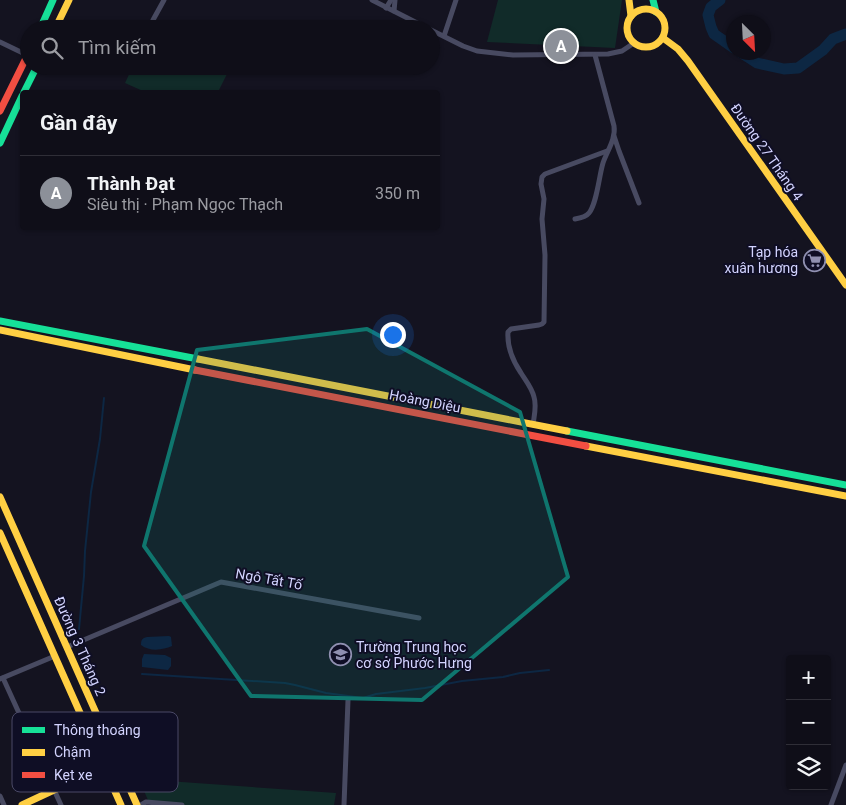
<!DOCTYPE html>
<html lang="vi">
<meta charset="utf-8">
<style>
:root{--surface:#0f0e18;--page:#181721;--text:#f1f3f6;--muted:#9b9ca2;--line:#2f2e37;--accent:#8c9099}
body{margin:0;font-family:Roboto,sans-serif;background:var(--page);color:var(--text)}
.controls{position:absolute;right:15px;bottom:15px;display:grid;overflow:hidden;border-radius:5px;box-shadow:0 1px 4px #0004}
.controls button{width:45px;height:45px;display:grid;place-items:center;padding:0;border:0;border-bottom:1px solid var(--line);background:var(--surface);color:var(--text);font:25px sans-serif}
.compass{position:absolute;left:726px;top:15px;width:45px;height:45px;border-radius:50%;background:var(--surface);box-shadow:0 1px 4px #0004;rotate:156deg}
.you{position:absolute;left:392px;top:334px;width:18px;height:18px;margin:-12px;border:4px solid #fff;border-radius:50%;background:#1a73e8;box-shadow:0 0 0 8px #1a73e833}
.badge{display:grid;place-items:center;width:32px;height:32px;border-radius:50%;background:var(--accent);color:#fff;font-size:16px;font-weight:700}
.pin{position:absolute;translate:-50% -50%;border:2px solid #fff;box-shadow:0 1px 5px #0006}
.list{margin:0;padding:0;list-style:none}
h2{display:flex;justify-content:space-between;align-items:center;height:65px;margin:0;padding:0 20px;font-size:21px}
h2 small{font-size:16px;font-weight:400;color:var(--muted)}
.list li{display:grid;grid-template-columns:32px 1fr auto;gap:15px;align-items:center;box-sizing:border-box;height:75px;padding:0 20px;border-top:1px solid var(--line)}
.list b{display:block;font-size:19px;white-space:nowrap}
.list p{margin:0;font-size:16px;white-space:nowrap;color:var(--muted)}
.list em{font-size:16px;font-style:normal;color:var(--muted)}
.icon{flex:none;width:28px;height:28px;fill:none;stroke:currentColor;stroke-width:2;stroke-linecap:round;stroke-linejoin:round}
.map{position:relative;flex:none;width:846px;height:805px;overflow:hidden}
.search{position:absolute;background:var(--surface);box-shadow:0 1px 4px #0004;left:20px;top:20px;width:420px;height:55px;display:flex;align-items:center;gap:12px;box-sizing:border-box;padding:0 18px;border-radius:28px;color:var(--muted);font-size:19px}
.panel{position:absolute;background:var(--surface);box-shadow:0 1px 4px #0004;left:20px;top:90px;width:420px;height:140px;border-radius:5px}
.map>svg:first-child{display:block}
</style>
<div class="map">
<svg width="846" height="805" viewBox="0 0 846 805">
<rect width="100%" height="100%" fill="#141320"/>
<!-- green -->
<g fill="#112b29">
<polygon points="498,0 622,0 615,48 487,42"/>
<polygon points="133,66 231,66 218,92 145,92 125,83"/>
<polygon points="139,779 336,793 334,805 150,805"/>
</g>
<!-- water -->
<g fill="#0d2743">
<path d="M169,636L171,637L172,646C163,650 150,652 141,645C141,640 142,638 147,637Z"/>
<polygon points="144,654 165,655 171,658 171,666 168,670 142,667 142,659"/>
</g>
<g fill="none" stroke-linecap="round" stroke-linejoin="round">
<!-- stream -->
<g stroke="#0d2743" stroke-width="2">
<polyline points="79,629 84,576 85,551 91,492 100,439 104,398"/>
<polyline points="142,674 285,683 295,685 326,693 363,698 376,694 425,688 462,681 503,677 520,673 549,670"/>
</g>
<!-- river -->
<g stroke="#0d2743" stroke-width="11">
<polyline points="720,0 711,7 708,15 711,27 714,34 734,48"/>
<polyline points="740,52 757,63 784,69 798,68 823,50 833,39 846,34"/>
</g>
<!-- street -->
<g stroke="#484a61" stroke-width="5">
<polyline points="372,0 429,29"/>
<polyline points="386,8 391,0"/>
<polyline points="394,11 395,0"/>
<polyline points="153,20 164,0"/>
<polyline points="431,30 463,46 477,51 513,55 608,54 622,51 634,43"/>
<polyline points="444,36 456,0"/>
<polyline points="0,42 27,55"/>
<polyline points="614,136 619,151 639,203"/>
<path d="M575,219C581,218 586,217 589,213C597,203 599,176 603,163C607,151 616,139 614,126L595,55"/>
<path d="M533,425C534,416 537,406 534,397C532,388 526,381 521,373C513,361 507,346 508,332L511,329L539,325L542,324L544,322L545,255L542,219L544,199L541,184L542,177L545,174L607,151"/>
<polyline points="67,647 221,582 419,618"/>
<polyline points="3,678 61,805"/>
<polyline points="0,679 55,656"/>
<polyline points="0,796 4,805"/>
<polyline points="141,805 146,802 182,805"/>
<polyline points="344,805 348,700"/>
<polyline points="831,805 846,765"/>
</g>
<!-- fast -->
<g stroke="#16e098" stroke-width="7">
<polyline points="653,0 656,12"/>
<polyline points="40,29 53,0"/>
<polyline points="24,92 37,66"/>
<polyline points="0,143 22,96"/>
<polyline points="0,321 198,359"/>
<polyline points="567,431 846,485"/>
</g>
<!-- slow -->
<g stroke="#ffcf43" stroke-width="7">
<polyline points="629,0 631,16"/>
<circle cx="646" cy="28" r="19"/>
<polyline points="55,29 69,0"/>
<polyline points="663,38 678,49 688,61 846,285"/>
<polyline points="0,330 195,370"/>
<polyline points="198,359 567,431"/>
<polyline points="586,446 846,496"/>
<polyline points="0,497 137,805"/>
<polyline points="0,533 121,805"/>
<polyline points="22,805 54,790 105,770"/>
</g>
<!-- jam -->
<g stroke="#f24e42" stroke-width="7">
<polyline points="0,111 29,52"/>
<polyline points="195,370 586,446"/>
</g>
</g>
<!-- marked area -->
<path fill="#0f766e" fill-opacity="0.2" stroke="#0f766e" stroke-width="4" stroke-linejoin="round" d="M367,329L520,412L568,577L422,700L251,696L144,546L197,350Z"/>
<!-- icons -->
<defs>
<symbol id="supermarket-ring" viewBox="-11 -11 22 22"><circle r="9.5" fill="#0f0e25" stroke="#9090b1" stroke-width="1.5"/><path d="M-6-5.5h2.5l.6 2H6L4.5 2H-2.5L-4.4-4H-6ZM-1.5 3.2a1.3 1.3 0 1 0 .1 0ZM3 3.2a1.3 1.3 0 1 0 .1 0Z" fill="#9090b1"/></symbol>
<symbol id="school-ring" viewBox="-11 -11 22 22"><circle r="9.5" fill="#0f0e25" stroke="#9090b1" stroke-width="1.5"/><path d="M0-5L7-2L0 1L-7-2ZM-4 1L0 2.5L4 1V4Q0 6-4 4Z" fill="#9090b1"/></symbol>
</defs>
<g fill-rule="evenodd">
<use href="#supermarket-ring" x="802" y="248" width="25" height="25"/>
<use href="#school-ring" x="328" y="642" width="25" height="25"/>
</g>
<g text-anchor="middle" stroke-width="4" stroke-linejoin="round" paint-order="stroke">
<!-- street labels -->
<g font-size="14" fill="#d3d4ff" stroke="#0f0e25">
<text transform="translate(767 152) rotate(55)" y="5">Đường 27 Tháng 4</text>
<text transform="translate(425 401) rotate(11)" y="5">Hoàng Diệu</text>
<text transform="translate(269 579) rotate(10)" y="5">Ngô Tất Tố</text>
<text transform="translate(80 646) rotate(66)" y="5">Đường 3 Tháng 2</text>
</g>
<!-- poi labels -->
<g font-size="14" fill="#d3d4ff" stroke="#0f0e25" text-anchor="end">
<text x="798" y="257">Tạp hóa<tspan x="798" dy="16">xuân hương</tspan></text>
<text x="356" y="652" text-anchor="start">Trường Trung học<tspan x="356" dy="16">cơ sở Phước Hưng</tspan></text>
</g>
</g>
<!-- legend -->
<rect x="12" y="712" width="166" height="80" rx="8" fill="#0f0e25" stroke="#4a4966" stroke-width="1"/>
<rect x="22" y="727" width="23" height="6" fill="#16e098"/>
<rect x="22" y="749" width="23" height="7" fill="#ffcf43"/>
<rect x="22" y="772" width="23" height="6" fill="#f24e42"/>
<g font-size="14" fill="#d3d4ff">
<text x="54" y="735">Thông thoáng</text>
<text x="54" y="757">Chậm</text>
<text x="54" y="780">Kẹt xe</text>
</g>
</svg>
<div class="controls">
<button>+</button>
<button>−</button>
<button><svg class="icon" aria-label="layers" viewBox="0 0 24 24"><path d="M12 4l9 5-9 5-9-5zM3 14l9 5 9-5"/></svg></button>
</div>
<svg class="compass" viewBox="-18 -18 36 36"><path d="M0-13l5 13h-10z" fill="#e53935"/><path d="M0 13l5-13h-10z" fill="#9b9ca2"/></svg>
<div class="you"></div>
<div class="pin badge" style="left:561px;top:46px">A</div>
<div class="search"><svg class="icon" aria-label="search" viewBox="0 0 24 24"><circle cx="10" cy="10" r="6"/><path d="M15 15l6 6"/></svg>Tìm kiếm</div>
<section class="panel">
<h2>Gần đây<small></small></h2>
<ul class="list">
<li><span class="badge">A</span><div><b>Thành Đạt</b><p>Siêu thị · Phạm Ngọc Thạch</p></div><em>350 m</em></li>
</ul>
</section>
</div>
